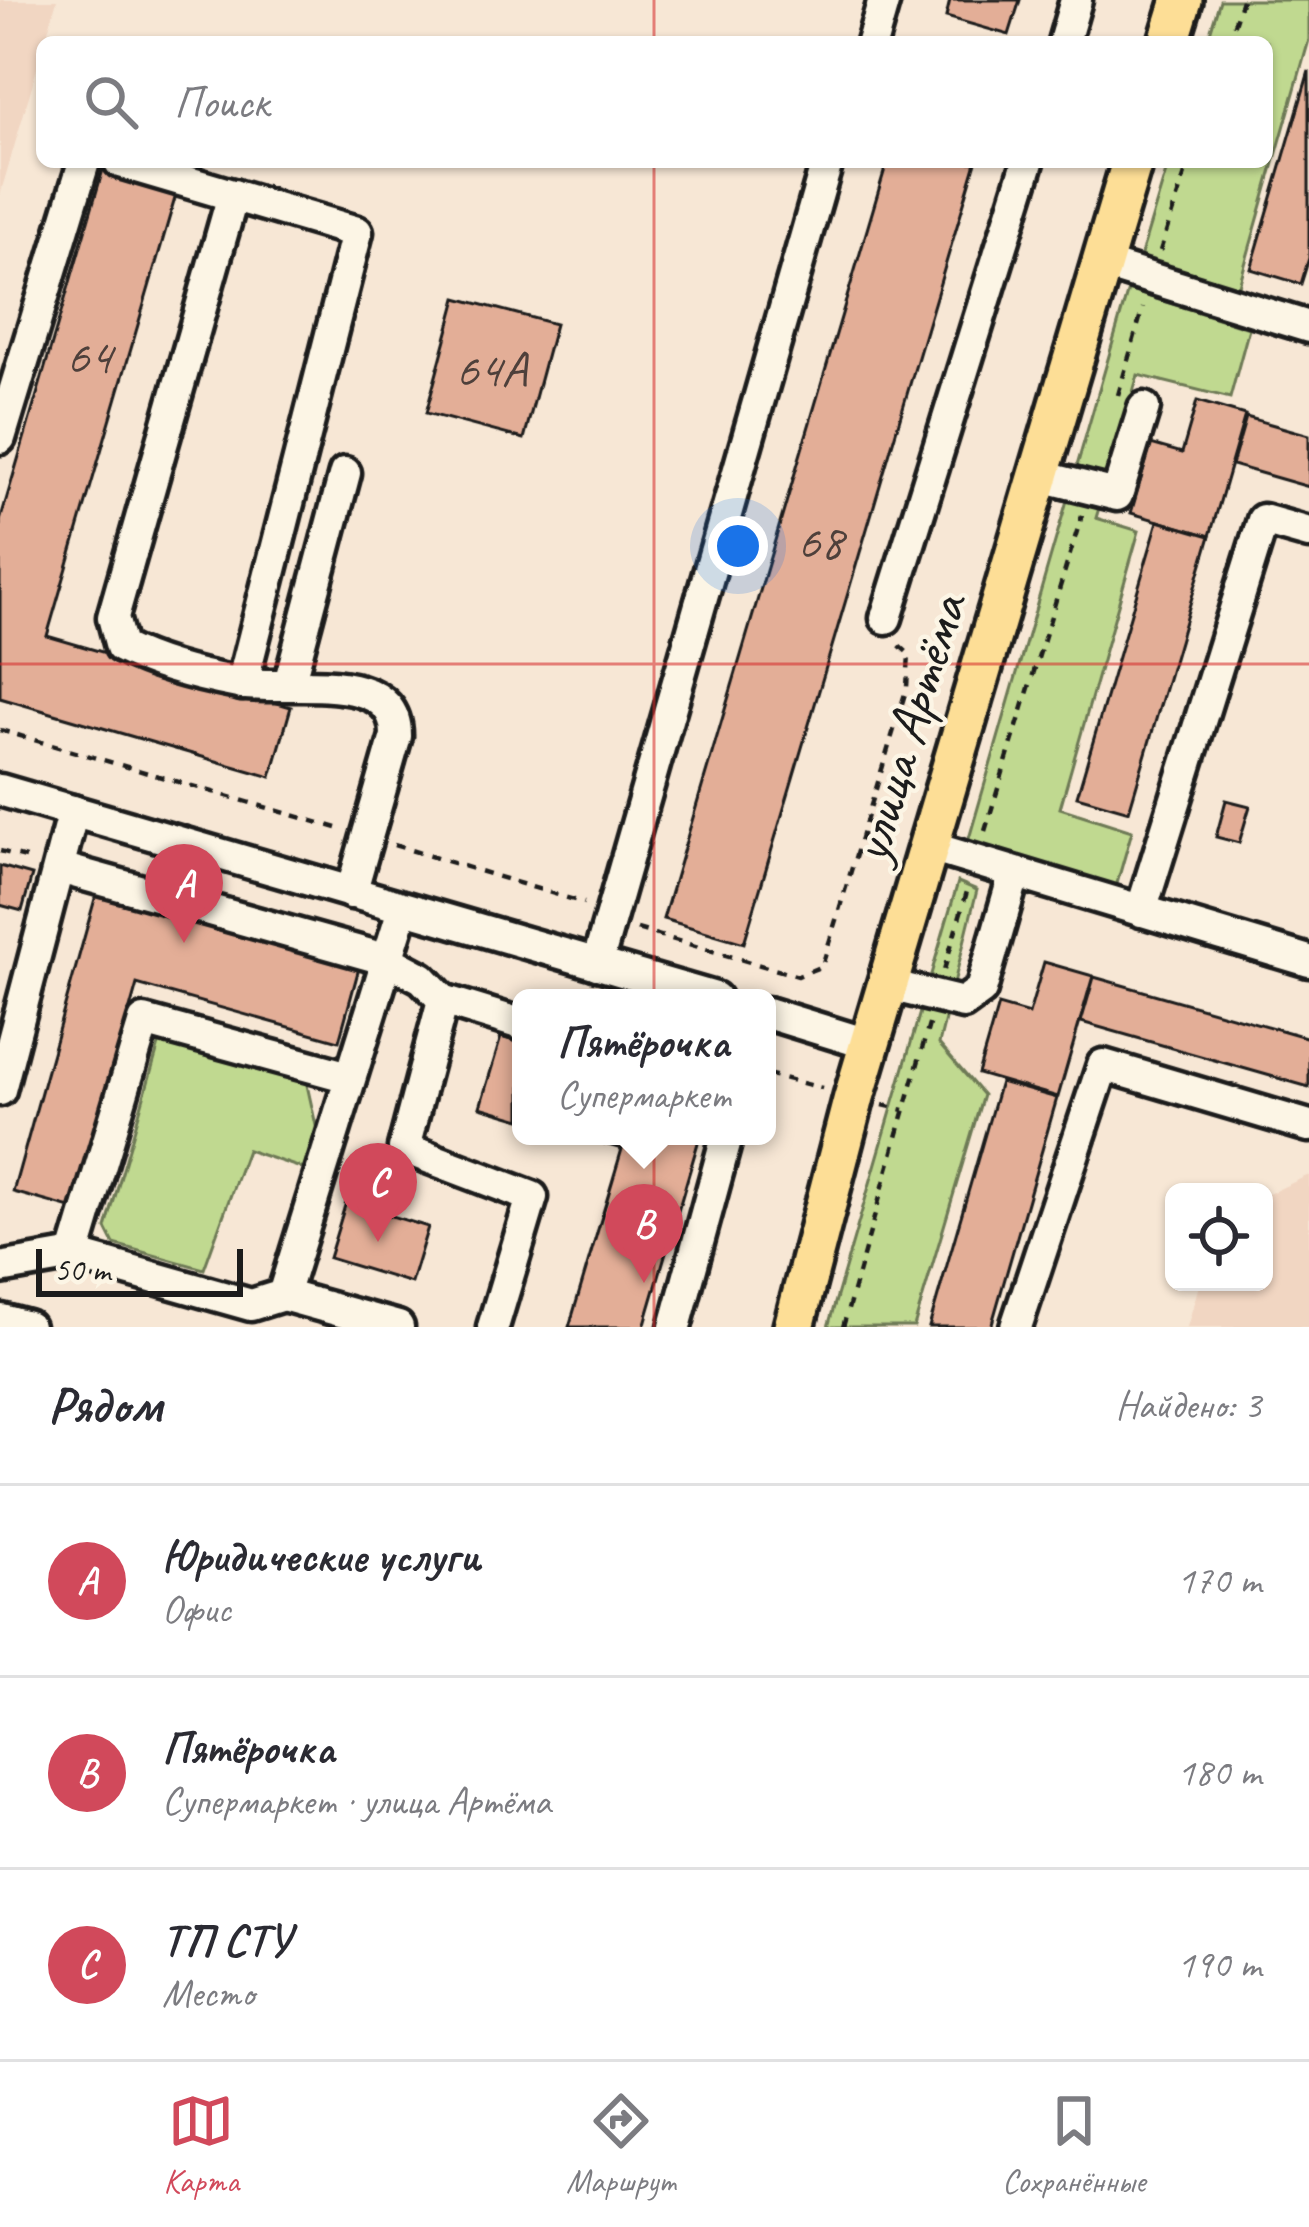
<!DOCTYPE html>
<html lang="ru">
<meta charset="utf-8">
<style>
:root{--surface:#fff;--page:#f2f2f3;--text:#2b2b33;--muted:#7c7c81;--line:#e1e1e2;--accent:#d1495b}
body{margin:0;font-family:Caveat,sans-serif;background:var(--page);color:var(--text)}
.controls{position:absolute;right:36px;bottom:36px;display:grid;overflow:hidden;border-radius:18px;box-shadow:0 3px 9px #0004}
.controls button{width:108px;height:108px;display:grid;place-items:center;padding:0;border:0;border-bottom:3px solid var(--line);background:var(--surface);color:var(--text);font:60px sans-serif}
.scale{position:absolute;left:36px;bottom:30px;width:207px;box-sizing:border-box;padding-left:12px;border:6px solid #1c1c1c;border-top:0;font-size:33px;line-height:42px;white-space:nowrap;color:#1c1c1c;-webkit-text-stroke:9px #fcf5e5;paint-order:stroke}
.you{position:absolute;left:738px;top:546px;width:42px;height:42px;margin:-30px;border:9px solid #fff;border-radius:50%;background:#1a73e8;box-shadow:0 0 0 18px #1a73e833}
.badge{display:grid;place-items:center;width:78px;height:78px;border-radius:50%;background:var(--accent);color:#fff;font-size:39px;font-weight:700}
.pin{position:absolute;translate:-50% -99px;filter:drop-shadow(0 3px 6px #0008)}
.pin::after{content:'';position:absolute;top:63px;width:42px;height:36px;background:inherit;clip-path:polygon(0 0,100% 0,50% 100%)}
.popup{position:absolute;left:512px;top:989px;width:264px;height:156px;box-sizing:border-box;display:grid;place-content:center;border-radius:18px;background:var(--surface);filter:drop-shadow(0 3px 9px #0005);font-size:39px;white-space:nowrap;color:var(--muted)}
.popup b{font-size:45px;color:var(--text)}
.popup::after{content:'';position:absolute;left:50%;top:100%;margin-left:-24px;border:24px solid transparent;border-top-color:var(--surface)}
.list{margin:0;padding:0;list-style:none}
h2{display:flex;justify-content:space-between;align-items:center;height:156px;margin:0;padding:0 48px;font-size:51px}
h2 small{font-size:39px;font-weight:400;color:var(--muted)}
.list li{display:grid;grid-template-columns:78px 1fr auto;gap:36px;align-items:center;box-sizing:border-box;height:192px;padding:0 48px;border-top:3px solid var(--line)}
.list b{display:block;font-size:45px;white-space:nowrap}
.list p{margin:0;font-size:39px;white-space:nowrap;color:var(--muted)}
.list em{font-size:39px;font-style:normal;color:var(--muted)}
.icon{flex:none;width:66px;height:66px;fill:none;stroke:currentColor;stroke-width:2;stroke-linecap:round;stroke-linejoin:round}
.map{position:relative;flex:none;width:1309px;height:1327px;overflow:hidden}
.search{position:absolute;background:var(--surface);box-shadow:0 3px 9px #0004;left:36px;right:36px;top:36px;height:132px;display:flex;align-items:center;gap:30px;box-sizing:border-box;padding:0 42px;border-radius:18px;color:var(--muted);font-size:45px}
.sheet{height:732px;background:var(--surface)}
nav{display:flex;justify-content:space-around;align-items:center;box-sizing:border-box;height:168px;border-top:3px solid var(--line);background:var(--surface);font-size:33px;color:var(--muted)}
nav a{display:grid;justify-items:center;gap:6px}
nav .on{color:var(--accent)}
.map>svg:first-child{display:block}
</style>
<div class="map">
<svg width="1309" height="1327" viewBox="0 0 1309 1327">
<rect width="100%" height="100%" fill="#f7e7d5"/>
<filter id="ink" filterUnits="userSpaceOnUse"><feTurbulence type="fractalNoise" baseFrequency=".00833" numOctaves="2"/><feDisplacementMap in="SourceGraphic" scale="24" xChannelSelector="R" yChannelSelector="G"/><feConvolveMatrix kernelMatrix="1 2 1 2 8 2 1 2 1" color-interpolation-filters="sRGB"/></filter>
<g filter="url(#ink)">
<!-- built -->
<g fill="#f1d6c2">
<polygon points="0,0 57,0 0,195"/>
<polygon points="1309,1175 1309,1327 1187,1327 1200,1282 1264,1282 1264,1196"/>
</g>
<!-- green -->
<g fill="#c0d990" stroke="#6e7a56" stroke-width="3">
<polygon points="1220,0 1309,0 1309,40 1238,289 1140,258 1169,162 1267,162 1267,42 1207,42"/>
<polygon points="1128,290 1249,328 1230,398 1138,375 1096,518 1139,531 1060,808 1132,831 1116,887 968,842"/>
<polygon points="958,882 977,890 939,1044 983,1095 914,1327 828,1327"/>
<polygon points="162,1034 305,1076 323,1157 319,1174 247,1150 204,1269 114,1244 106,1228"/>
</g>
<!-- building -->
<g fill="#e3ae97" stroke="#1c1c1c" stroke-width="3">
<polygon points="950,0 1020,0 1009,35 946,17"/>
<polygon points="1309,71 1309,258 1301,284 1251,269"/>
<polygon points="887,162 976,162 744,943 663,919"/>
<polygon points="104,166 178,188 47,636 291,707 271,777 0,698 0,521"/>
<polygon points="457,298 555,324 524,439 426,413"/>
<polygon points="1197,401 1245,415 1210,536 1131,513 1151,444 1182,453"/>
<polygon points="1246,417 1309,435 1309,487 1232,465"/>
<polygon points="1158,521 1210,536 1129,811 1077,796"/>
<polygon points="1226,800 1250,806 1239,843 1216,837"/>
<polygon points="0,866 32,875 22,911 0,905"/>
<polygon points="96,895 359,968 339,1041 137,984 74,1209 13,1192"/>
<polygon points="1044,962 1093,976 1058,1097 978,1074 998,1005 1029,1014"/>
<polygon points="1094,977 1309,1038 1309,1087 1081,1022"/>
<polygon points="501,1037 521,1043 521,1119 480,1107"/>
<polygon points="1000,1082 1057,1098 991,1327 929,1327"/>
<polygon points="578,1136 700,1136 644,1327 569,1327 622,1149"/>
<polygon points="346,1202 428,1227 411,1283 329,1258"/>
</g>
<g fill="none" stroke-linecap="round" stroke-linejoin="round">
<defs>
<g id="minor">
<polyline points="872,42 884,0"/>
<polyline points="1064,42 1076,0"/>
<polyline points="120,162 357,232 242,684"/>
<path d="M233,195L113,617L121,647C156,665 200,676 238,683C285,692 397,665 396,736L351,893"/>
<polyline points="1101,263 1309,327"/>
<polyline points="0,438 84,162"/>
<polyline points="1040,476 1117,495 1144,408"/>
<polyline points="886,618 1028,162"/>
<polyline points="289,684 345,473"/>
<polyline points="0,790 715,998"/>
<polyline points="930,847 1309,961"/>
<polyline points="60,868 388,960 422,978 443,1000 404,1148 532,1197 493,1327"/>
<polyline points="1141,911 1263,520 1309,533"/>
<polyline points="597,964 827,162"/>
<polyline points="889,985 963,1003 981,990 1014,875"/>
<polyline points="443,1000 521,1024"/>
<polyline points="767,1013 871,1045"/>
<polyline points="0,1090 73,811"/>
<polyline points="74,1255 144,1021 349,1077"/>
<polyline points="0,1268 74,1255 251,1305 283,1295 403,909"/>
<polyline points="283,1295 398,1327"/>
<polyline points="2,1320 28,1327"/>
<polyline points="675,1327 727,1136"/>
<polyline points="1016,1327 1103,1065 1309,1126"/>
</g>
<g id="major">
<polyline points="1169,42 1182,0"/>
<polyline points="794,1327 854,1097 1132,162"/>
</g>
</defs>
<!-- minor casing -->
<use href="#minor" stroke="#1c1c1c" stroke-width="39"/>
<!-- major casing -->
<use href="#major" stroke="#1c1c1c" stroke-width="48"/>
<!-- path -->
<g stroke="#1c1c1c" stroke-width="4.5" stroke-dasharray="9 9" stroke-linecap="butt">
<polyline points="1228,42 1242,0"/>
<polyline points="1160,251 1189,162"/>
<polyline points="1118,395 1143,308"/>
<polyline points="0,730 337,828"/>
<polyline points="985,831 1082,515"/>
<polyline points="394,845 584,903"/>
<polyline points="0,851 29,859"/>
<polyline points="637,929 798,976 822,966 907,687 909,654 898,644"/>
<polyline points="944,970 968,888"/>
<polyline points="767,1074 822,1088"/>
<polyline points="883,1105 904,1110"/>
<polyline points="843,1327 930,1021"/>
</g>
<!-- minor -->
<use href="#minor" stroke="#fcf5e5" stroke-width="30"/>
<!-- major -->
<use href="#major" stroke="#fdde96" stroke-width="39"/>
</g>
</g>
<!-- grid -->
<path fill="none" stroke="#d62828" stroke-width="3" stroke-opacity="0.55" d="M654,0V42M654,162V1327M0,664H1309"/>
<g text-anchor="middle" stroke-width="9" stroke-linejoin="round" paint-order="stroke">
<!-- number labels -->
<g font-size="51" fill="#4e403b">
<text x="89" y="373">64</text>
<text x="491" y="386">64А</text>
<text x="820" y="558">68</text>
</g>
<!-- street labels -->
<g font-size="57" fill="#1c1c1c" stroke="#fcf5e5">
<text transform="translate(907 728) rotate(-73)" y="20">улица Артёма</text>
</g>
</g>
</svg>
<div class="controls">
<button><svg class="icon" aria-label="locate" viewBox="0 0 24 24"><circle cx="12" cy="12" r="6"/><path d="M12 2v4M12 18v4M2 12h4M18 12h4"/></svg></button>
</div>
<div class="scale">50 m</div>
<div class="you"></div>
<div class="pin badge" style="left:184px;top:943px">A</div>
<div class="pin badge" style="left:644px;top:1283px">B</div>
<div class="popup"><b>Пятёрочка</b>Супермаркет</div>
<div class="pin badge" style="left:378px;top:1242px">C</div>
<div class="search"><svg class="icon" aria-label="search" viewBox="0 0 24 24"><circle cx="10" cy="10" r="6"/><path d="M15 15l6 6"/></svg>Поиск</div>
</div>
<section class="sheet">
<h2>Рядом<small>Найдено: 3</small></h2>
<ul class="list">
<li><span class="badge">A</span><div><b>Юридические услуги</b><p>Офис</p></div><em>170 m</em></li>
<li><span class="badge">B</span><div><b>Пятёрочка</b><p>Супермаркет · улица Артёма</p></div><em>180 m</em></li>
<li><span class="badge">C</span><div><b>ТП СТУ</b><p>Место</p></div><em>190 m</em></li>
</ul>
</section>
<nav>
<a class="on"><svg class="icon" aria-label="map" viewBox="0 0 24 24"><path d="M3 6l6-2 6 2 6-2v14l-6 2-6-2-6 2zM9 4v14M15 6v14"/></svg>Карта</a>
<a><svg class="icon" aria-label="directions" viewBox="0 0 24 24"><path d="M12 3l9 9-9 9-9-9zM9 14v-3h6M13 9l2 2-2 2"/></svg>Маршрут</a>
<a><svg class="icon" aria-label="saved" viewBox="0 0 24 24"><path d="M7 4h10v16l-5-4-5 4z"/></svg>Сохранённые</a>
</nav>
